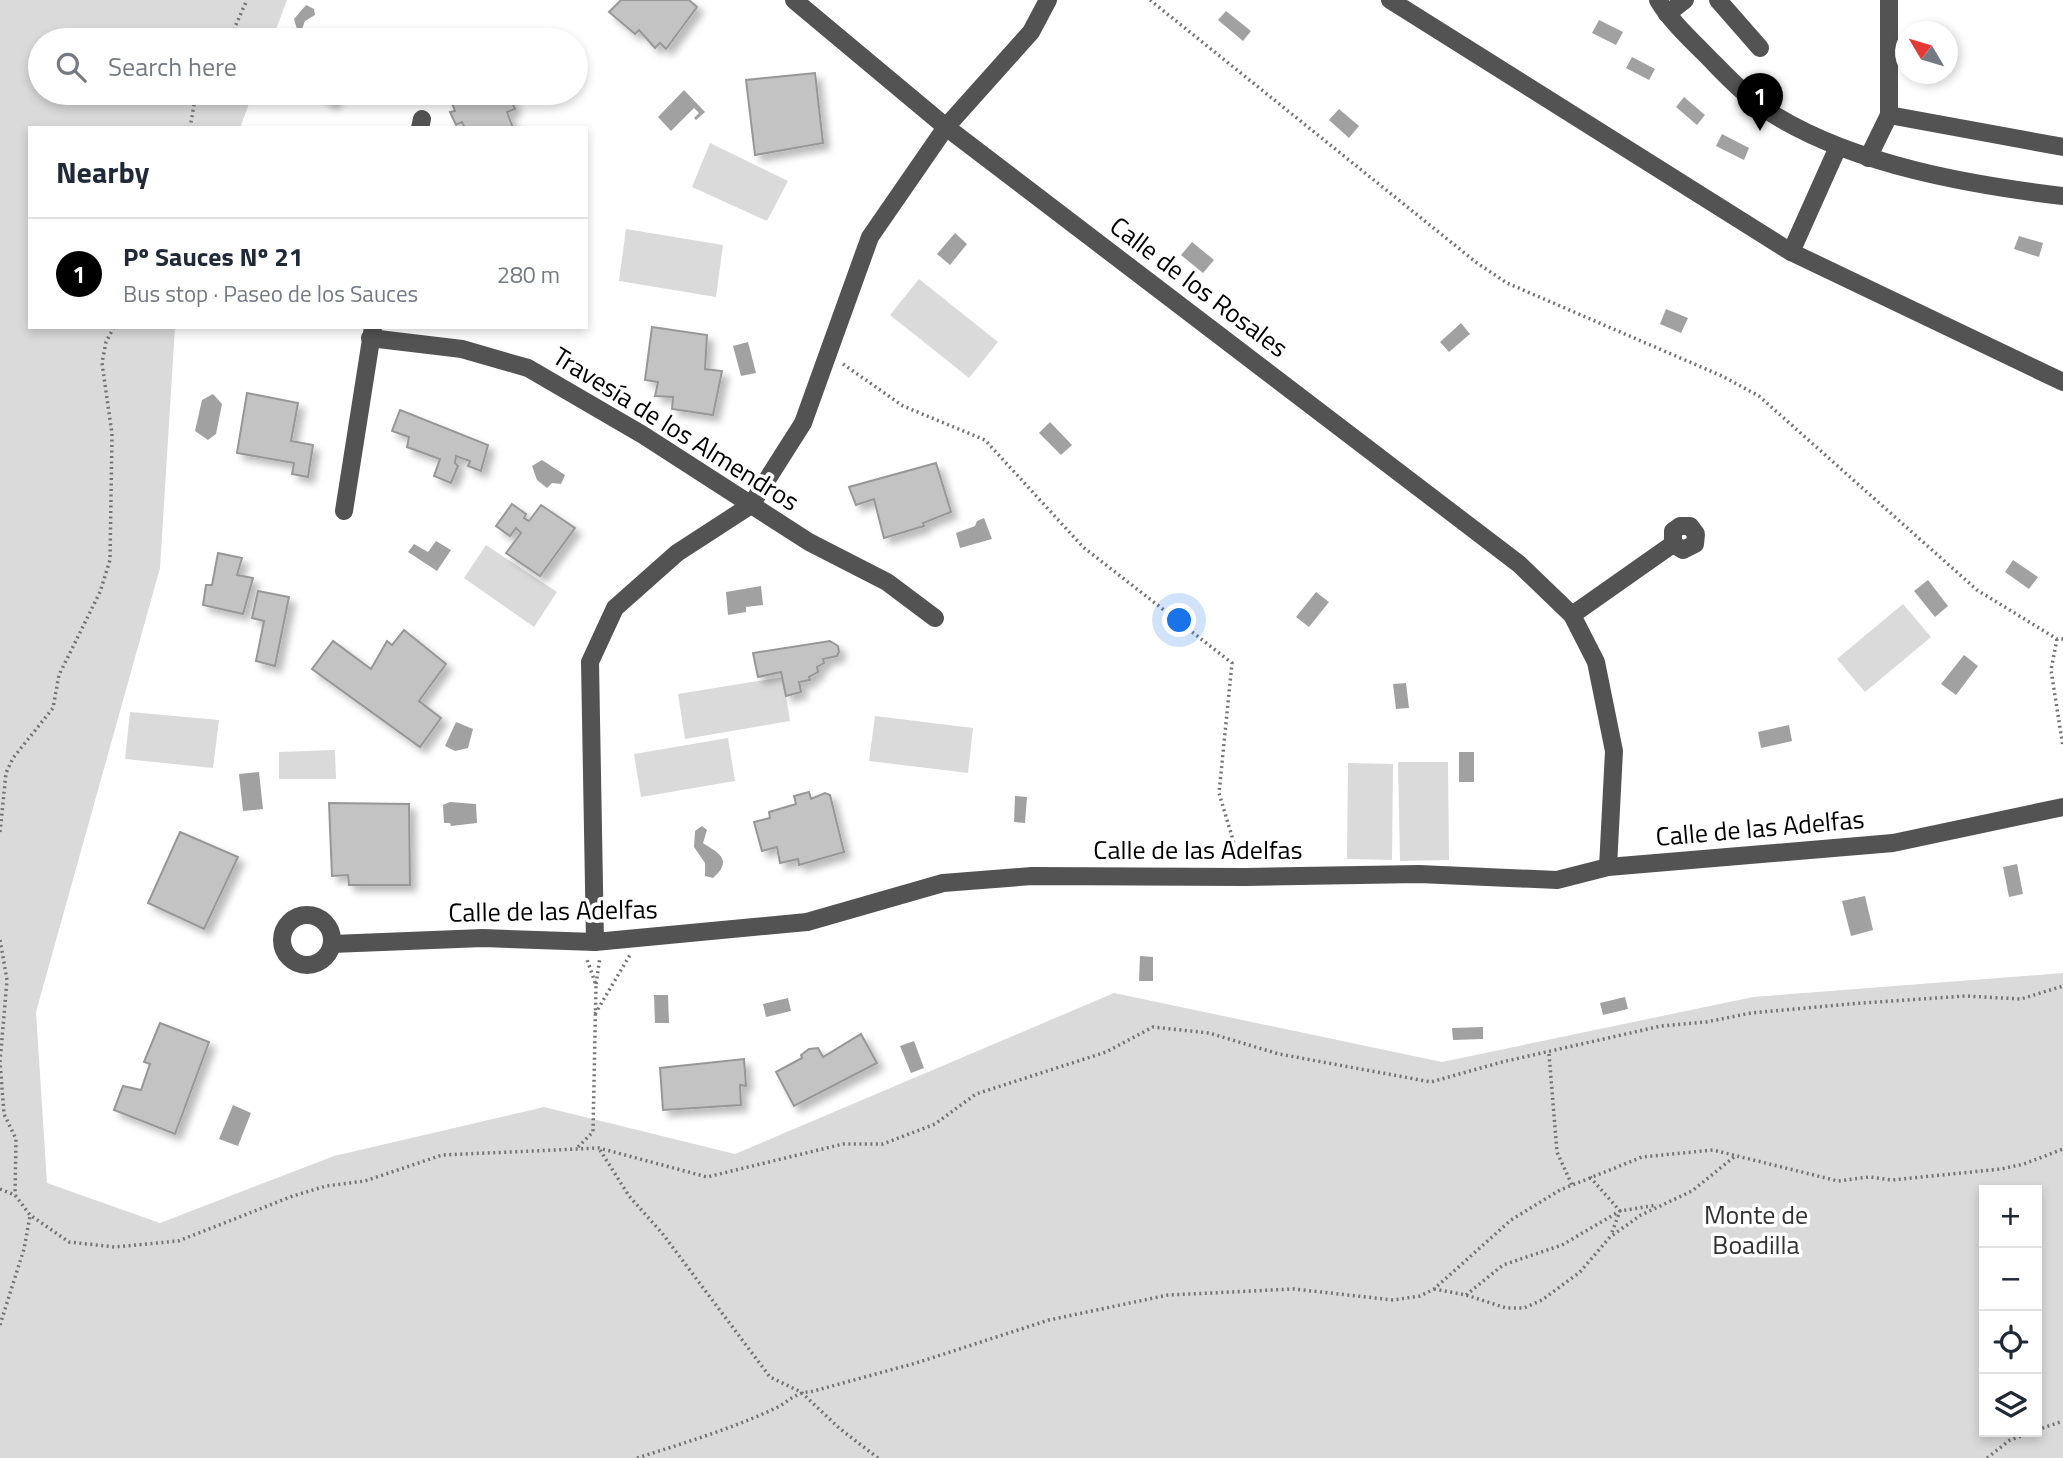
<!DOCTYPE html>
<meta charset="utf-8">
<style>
:root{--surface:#fff;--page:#f2f2f3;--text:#1f2937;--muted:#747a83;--line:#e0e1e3;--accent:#000}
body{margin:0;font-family:"Titillium Web",sans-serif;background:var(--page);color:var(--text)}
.controls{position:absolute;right:21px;bottom:21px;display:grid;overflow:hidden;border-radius:0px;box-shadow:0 4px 10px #0003}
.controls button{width:63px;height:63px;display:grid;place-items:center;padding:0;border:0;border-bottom:2px solid var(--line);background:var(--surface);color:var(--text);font:35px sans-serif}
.compass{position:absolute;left:1895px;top:21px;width:63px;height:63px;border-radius:50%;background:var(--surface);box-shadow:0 4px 10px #0003;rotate:308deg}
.you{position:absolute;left:1180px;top:621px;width:24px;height:24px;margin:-18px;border:5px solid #fff;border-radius:50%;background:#1a73e8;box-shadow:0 0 0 10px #1a73e833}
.badge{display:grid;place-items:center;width:46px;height:46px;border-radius:50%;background:var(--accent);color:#fff;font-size:23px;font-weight:700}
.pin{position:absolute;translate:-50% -58px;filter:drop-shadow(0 2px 4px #0008)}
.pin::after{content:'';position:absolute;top:37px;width:24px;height:21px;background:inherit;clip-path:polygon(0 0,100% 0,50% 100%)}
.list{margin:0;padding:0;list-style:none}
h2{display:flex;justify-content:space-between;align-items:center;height:91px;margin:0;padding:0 28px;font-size:30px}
h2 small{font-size:23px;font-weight:400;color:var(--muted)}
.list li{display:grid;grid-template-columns:46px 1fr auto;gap:21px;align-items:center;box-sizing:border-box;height:112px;padding:0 28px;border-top:2px solid var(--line)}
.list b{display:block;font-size:26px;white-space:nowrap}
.list p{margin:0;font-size:23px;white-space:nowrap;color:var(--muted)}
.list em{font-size:23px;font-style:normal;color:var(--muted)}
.icon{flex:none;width:38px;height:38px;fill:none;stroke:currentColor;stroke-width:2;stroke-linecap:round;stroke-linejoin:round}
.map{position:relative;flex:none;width:2063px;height:1458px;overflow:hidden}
.search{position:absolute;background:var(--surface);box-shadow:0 4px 10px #0003;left:28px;top:28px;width:560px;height:77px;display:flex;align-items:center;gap:18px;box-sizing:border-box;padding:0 24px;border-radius:38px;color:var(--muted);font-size:26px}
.panel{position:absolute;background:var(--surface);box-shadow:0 4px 10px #0003;left:28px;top:126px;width:560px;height:203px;border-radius:0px}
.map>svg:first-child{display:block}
</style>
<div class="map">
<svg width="2063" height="1458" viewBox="0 0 2063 1458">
<defs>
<filter id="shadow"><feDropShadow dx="6" dy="6" stdDeviation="3.5" flood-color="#0004"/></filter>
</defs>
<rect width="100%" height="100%" fill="#fff"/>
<!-- green -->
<g fill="#dadada" fill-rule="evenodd">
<path d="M0,0H287L272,40H40V93H253L240,128H30V327H175L160,568L36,1012L47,1183L160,1223L334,1156L544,1107L735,1154L1114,993L1442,1062L1753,997L2063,973V1458H0ZM1984,1190H2037V1432H1984Z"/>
<polygon points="710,143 788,181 767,221 692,187"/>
<polygon points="626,229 723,245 716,297 619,281"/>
<polygon points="919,279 998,342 969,378 890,315"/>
<polygon points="486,545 557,592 534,627 464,578"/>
<polygon points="1903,604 1931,637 1865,692 1837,659"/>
<polygon points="783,677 790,721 685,739 678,694"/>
<polygon points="130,712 219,720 213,768 125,759"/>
<polygon points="875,716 973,728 968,773 869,761"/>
<polygon points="728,738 735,781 641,797 634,754"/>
<polygon points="335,750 336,779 279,779 279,752"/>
<polygon points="1398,762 1448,762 1449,860 1400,861"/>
<polygon points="1348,763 1393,764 1392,860 1347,859"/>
</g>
<!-- water -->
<g fill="#a1a1a1">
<polygon points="306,5 314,9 315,15 305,21 302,29 297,29 294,19"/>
<polygon points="1226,11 1251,31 1243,41 1218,20"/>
<polygon points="1599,20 1623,32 1616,45 1592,33"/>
<polygon points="1632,57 1655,69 1649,80 1626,68"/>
<polygon points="684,90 705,112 696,120 694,118 699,113 694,108 671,131 658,117"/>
<polygon points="1684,97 1705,115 1697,125 1676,107"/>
<polygon points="1339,109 1359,126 1349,138 1329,120"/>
<polygon points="1722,134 1749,148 1744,160 1716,146"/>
<polygon points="955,233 967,244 950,265 937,254"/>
<polygon points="2019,236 2043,243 2039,257 2014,249"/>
<polygon points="1192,242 1214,260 1203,273 1181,255"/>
<polygon points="1666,309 1688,318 1681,333 1660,324"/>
<polygon points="1461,323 1470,334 1449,352 1440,342"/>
<polygon points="748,342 756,373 741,376 733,346"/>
<polygon points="213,394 222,404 216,434 208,440 195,431 202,400"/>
<polygon points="1050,422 1072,445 1061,455 1039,433"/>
<polygon points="542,460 565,475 561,484 552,483 547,488 537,480 532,466"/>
<polygon points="984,518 992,539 960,548 956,533 975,526 977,521"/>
<polygon points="436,541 451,550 437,571 408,552 414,544 428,552"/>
<polygon points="2013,560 2038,577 2029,589 2005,572"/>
<polygon points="1928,580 1948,606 1935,617 1914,591"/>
<polygon points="761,586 763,605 746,607 746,612 728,615 726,592"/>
<polygon points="1316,592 1329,602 1309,627 1296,617"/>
<polygon points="1964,655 1978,666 1956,695 1941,684"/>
<polygon points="1406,683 1409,708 1396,709 1393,684"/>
<polygon points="456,722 473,729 468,748 455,751 445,746"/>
<polygon points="1789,725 1792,741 1761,748 1758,732"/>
<rect x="1459" y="752" width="15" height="30"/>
<polygon points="259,772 263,809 243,811 239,774"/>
<polygon points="1015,796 1027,797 1025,823 1014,822"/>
<polygon points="450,802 476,804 477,823 451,826 450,823 444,823 443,805"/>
<path d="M702,826L707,830L703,843C716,852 735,859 713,878L705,876V863L694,847L695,831Z"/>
<polygon points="2017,864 2023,894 2009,897 2003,867"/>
<polygon points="1865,896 1873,930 1851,936 1842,901"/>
<polygon points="1140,956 1153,957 1153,981 1139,981"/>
<polygon points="654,995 668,995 669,1023 655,1023"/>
<polygon points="1625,997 1628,1009 1603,1015 1600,1003"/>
<polygon points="788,998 791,1011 766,1017 763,1004"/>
<polygon points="1483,1027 1483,1039 1453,1040 1452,1028"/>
<polygon points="914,1041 924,1068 911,1073 900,1046"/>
<polygon points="233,1105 251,1113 238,1146 219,1139"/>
</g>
<!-- building -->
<g fill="#c3c3c3" stroke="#979797" stroke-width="2" filter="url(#shadow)">
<polygon points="621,0 689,0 697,7 666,49 660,43 655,48 639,30 635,34 609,12"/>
<polygon points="815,73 823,143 755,155 746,80"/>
<polygon points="317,93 338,93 331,103"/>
<polygon points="448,93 508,93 515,109 507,112 513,128 465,128 462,122 456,125 450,112 455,111"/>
<polygon points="652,327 707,335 705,369 722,371 713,415 672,409 673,397 655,396 658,382 645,380"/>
<polygon points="247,393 298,403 291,441 313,445 308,477 292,474 294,463 237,453"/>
<polygon points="400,410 488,445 481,471 468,466 470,461 456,456 455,463 458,466 451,483 434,476 440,459 407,447 409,437 392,431"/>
<polygon points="936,463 951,512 923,523 924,526 884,538 874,499 856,505 849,487"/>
<polygon points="512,504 526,514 524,518 529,521 541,505 575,528 540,576 506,553 521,533 516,528 510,536 496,526"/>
<polygon points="218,553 242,558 237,575 253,578 243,614 203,605 206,585 212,585"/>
<polygon points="258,591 289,597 275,666 256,661 264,621 252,618"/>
<polygon points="404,630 446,664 419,701 441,718 420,747 312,669 333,641 371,669 387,641 392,645"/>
<polygon points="830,641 838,646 839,652 837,656 823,659 824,663 817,667 818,672 809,677 810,680 799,682 801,692 786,696 781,672 758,677 753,653"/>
<polygon points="809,792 811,799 825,793 830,795 844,852 799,865 798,859 780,863 777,847 762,851 754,822 770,818 769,812 796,804 794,796"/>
<polygon points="329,803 409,804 410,885 349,885 348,875 332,876"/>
<polygon points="180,832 238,857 204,929 148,903"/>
<polygon points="160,1023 209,1042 175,1134 114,1110 123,1086 141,1090 150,1064 144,1062"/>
<polygon points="861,1034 877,1063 794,1106 776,1072 802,1058 801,1055 809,1049 818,1048 823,1057"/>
<polygon points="744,1059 746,1086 740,1085 741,1105 663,1110 660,1068"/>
</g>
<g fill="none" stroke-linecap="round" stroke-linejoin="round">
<!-- path -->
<g stroke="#757575" stroke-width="3.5" stroke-dasharray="2 3.5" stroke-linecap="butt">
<polyline points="1150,0 1477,263 1507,283 1722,376 1759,396 1977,590 2057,639 2063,639"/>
<polyline points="229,40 247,0"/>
<polyline points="190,128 196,93"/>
<polyline points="843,364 903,406 985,440 1083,547 1232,663 1219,793 1239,860"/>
<polyline points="2057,639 2051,670 2063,747"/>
<polyline points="0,832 6,773 13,758 53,708 59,675 100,592 110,560 112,434 102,363 106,342 114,327"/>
<polyline points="0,940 7,980 0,1062 4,1114 16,1139 15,1195"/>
<polyline points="596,984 600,957"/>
<polyline points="595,1014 630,955"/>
<polyline points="1549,1054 1557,1152 1572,1185"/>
<polyline points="578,1147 593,1132 596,985 586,957"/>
<polyline points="600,1150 629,1196 662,1233 770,1377 801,1392 839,1428 878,1458"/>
<polyline points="1590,1177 1620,1211 1611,1235"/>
<polyline points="0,1189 15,1195 30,1215 69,1242 115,1247 178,1241 293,1196 326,1186 365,1181 442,1155 599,1148 707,1177 843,1144 883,1144 935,1124 976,1094 1106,1052 1153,1027 1209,1033 1279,1054 1431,1082 1502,1062 1661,1026 1706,1022 1751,1013 1849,1004 1965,996 2021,999 2063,986"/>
<polyline points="1434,1289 1466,1295 1506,1308 1524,1308 1542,1300 1580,1272 1610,1237 1641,1215 1692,1191 1734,1157"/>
<polyline points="1466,1295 1503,1265 1562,1245 1620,1211 1657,1205"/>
<polyline points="0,1325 24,1249 30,1216"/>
<polyline points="2037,1430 2063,1421"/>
<path d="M637,1458C684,1443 731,1429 776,1408C788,1402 796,1392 810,1392L916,1363L1049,1320L1168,1295L1294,1289L1393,1300L1420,1296L1434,1289L1511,1220L1560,1190L1642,1157L1713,1150L1838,1181L1869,1177L1892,1180L2001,1169L2024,1164L2063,1149"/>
<polyline points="1987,1458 2010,1440 2033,1432"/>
</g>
<!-- minor -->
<g stroke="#535353" stroke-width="18">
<polyline points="794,0 946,127 1519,564 1572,615 1596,662 1614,751 1608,867"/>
<polyline points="1390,0 1791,252 2063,382"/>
<path d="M1658,0C1670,20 1687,36 1704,53C1726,75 1748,100 1776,116C1857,165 1970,185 2063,196"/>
<polyline points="1718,0 1760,48"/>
<polyline points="1889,0 1889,115 2063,147"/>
<polyline points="1667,14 1685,0"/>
<polyline points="420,128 422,119"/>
<polyline points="1868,158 1889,115"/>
<polyline points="1791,252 1838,147"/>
<polyline points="370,338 462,349 528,368 643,435 809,542 887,582 935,618"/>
<polyline points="344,511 373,327"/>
<polygon points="1680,526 1690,526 1696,534 1695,544 1683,550 1673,544 1673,531"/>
<polyline points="1572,615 1673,544"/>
<circle cx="307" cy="940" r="25"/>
<polyline points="595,942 590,662 615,608 677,553 751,505 803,423 870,237 946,127 1031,32 1048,0"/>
<polyline points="332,944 483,938 595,942 807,922 943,883 1032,876 1245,877 1419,874 1557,880 1608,867 1893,843 2063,807"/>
</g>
</g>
<g text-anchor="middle" stroke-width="7" stroke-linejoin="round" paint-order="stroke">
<!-- street labels -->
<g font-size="26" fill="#000" stroke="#fff">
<text transform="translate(1199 287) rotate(37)" y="9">Calle de los Rosales</text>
<text transform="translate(676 429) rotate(32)" y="9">Travesía de los Almendros</text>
<text transform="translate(1760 828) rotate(-5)" y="9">Calle de las Adelfas</text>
<text x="1198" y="859">Calle de las Adelfas</text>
<text transform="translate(553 911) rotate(-1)" y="9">Calle de las Adelfas</text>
</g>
<!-- park labels -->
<g font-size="26" fill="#313131" stroke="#fff">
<text x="1756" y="1224">Monte de<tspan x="1756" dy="30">Boadilla</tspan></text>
</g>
</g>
</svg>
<div class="controls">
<button>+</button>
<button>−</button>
<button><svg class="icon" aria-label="locate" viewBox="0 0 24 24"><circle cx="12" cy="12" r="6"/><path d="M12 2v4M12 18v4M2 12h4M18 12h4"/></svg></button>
<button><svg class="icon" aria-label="layers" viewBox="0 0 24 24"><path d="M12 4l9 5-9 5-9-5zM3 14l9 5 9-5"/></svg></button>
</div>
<svg class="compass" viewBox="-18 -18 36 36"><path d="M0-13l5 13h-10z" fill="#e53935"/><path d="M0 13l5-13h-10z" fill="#747a83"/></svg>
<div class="you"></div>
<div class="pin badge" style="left:1760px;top:131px">1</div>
<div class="search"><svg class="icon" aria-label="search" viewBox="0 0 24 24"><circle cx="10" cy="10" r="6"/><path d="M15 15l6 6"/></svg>Search here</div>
<section class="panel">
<h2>Nearby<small></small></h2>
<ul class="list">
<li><span class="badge">1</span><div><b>Pº Sauces Nº 21</b><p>Bus stop · Paseo de los Sauces</p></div><em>280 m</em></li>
</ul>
</section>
</div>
